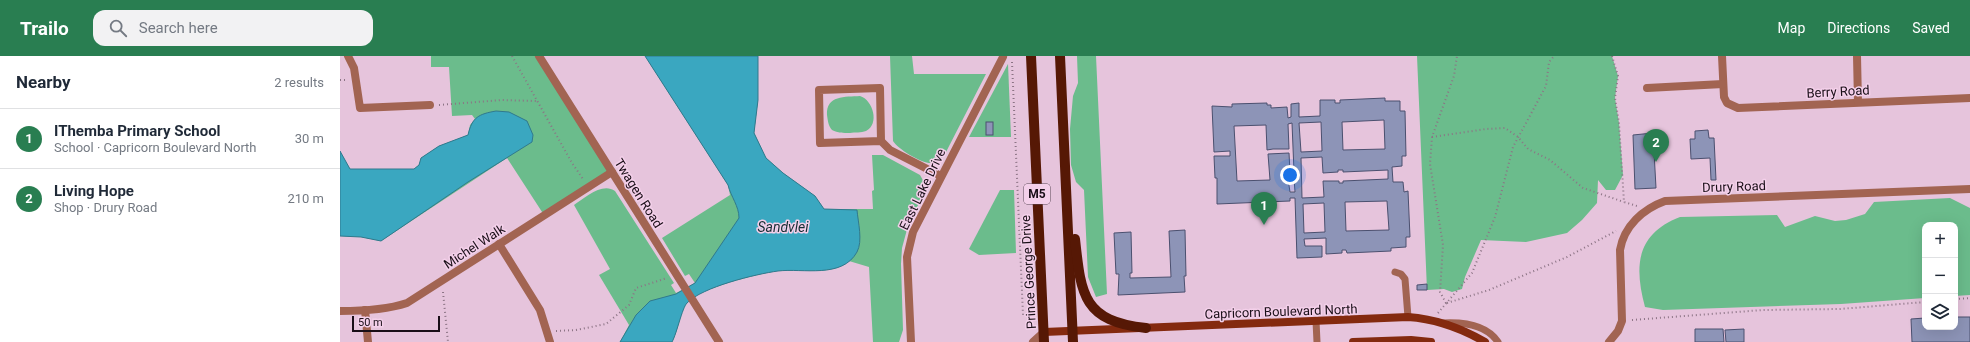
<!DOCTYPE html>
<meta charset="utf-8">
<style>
:root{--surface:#fff;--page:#f2f2f3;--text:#1f2937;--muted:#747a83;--line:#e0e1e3;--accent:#297e51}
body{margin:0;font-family:Roboto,sans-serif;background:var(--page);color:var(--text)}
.controls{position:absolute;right:12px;bottom:12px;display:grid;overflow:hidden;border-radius:8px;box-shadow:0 4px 16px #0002}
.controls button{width:36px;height:36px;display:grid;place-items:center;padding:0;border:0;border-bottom:1px solid var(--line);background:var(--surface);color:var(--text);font:20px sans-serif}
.scale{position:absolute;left:12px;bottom:10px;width:88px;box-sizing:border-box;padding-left:4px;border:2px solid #190e17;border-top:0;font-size:11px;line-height:14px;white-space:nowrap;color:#190e17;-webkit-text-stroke:3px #f4d0ea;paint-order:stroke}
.you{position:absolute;left:950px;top:119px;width:14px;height:14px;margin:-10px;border:3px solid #fff;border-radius:50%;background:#1a73e8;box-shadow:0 0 0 6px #1a73e833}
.badge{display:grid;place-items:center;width:26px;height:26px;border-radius:50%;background:var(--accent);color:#fff;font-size:13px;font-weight:700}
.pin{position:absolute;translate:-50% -33px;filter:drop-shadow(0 1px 2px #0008)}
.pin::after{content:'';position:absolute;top:21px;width:14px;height:12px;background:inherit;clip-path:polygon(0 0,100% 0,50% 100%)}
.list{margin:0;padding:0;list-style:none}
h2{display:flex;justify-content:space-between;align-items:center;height:52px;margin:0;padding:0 16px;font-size:17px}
h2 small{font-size:13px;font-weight:400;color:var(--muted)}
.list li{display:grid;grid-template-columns:26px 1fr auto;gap:12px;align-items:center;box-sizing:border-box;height:60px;padding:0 16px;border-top:1px solid var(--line)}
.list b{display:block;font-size:15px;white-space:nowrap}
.list p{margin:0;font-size:13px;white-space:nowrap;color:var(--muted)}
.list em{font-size:13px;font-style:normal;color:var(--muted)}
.icon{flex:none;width:22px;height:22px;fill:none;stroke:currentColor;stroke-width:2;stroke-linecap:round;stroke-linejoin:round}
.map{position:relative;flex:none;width:1630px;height:286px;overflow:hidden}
header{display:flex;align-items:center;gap:24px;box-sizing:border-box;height:56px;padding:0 20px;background:var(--accent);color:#fff}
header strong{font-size:19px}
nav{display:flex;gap:22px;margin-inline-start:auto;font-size:14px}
.search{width:280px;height:36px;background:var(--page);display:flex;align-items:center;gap:10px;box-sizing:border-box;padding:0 14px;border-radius:12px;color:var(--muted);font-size:15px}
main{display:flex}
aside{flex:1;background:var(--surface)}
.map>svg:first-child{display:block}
</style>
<header>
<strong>Trailo</strong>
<div class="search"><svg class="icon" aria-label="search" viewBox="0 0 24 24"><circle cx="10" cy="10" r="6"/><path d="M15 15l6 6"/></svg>Search here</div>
<nav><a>Map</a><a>Directions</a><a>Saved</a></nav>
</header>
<main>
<aside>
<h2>Nearby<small>2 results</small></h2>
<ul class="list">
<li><span class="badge">1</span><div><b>IThemba Primary School</b><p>School · Capricorn Boulevard North</p></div><em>30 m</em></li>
<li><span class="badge">2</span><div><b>Living Hope</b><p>Shop · Drury Road</p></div><em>210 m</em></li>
</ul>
</aside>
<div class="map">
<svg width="1630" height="286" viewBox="0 0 1630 286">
<rect width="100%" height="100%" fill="#e6c4dc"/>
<!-- green -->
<g fill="#6bbc8c">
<polygon points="91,0 199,0 272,116 204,159 167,102 41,185 21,181 0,180 0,96 10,113 74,113 79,109 81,102 99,90 128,79 130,69 135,63 132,59 112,60 109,11 91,11"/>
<path d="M305,0H418V44L414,77L426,102L443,117L475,140L484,153H533L532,135L534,134L532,99H543L580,119L585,128V136L569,166L562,192L561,208L563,274L559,286H533L529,211L509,205C490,221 460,212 437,215C419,218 355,233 346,248C339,259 339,274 332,286H280L289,269L259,219L270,213L234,149C245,142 262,126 275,135L334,227L331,229L336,237L355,227L349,218L345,220L322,182L390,139L388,129Z"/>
<path d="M550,0H572L574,18H646L605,98C601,103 598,107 592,107C582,108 558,93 553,85Z"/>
<polygon points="737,0 756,0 767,238 756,241 748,221 744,134 736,126 731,109 730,73 733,40 738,27"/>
<polygon points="1077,0 1272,0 1278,20 1275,42 1279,67 1283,119 1275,134 1266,134 1258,124 1257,147 1242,164 1227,177 1186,186 1141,184 1125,221 1122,233 1112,236 1104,233 1087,234"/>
<polygon points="668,8 671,81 629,81"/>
<path d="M520,40C533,44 540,68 526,75C521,77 515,76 510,77C503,77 498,77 492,74C488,69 488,65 487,59C486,39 505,41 520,40Z"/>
<polygon points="660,134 674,134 676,197 639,199 629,193"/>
<path d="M1610,142L1630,152V239L1615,240V169H1585V242L1501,248L1323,254L1305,251C1294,210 1296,178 1340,161L1437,159L1445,171L1475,160L1495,165L1506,164L1525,158L1534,146Z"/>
</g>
<!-- water -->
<g fill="#3aa7c0" stroke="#30798d">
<path d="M305,0H418V44L414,77L426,102L443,117L475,140L484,153L517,154C518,166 523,185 517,196C502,223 463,212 438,215C416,218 362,231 347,247C342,252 337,277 332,286H280L296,259L310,245L336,238L355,227L399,162C399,150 391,141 388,129Z"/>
<path d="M156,55L169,56L187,65L193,79L192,86L128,126L41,185L21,181L0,180V95L10,113H74L79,109L81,102L99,90L128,79C132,61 139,58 156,55Z"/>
</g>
<!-- building -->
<g fill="#8d94b7" stroke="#4b506f" fill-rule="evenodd">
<path d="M1045,42V45H1060V55H1065L1066,100H1062V110L1052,111L1053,126H1063L1064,136L1068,135L1070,181H1066V191L1051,192V195L1007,197L1006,194H1002V197L986,198V182L964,183L965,190H982V201L957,202L955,142H950V145L877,148V122H875L874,100H890V95L874,96L872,50L892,51V48L927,47V49H931V52L947,51L948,62L951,61V48L959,47V61L980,60V44H995V47H1000V44ZM1044,64L1045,93L1003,94L1002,66ZM981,66L982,95L961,96L959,67ZM952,67L954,116H950L949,97L928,98L930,124L897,125L894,70L926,69L927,94L933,93H949L948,68ZM982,101L983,117L998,116V114H1003V116L1048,114V123L1003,125V127H999V125H983L984,141L962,142L961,102ZM954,122L955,136H950L948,123ZM1047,145L1049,174L1006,175L1005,146ZM984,147L985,176L964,177L963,148Z"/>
<rect x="646" y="66" width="7" height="13"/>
<polygon points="1368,74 1369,82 1374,82 1376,124 1371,124 1370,102 1351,103 1350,83 1355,83 1355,75"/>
<polygon points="1313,77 1316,132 1295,133 1293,79"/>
<polygon points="845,174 846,220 844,220 845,236 778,239 779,218 776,218 774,177 791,176 792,217 790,217 790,222 831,221 829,175"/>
<polygon points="1087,228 1087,234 1077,234 1077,229"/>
<polygon points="1615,261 1630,261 1630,286 1572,286 1571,263 1585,262 1585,271 1615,271"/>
<polygon points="1355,273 1383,273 1384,286 1355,286"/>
<polygon points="1404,273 1404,286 1386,286 1385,274"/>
</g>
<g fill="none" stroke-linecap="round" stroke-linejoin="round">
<!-- path -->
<g stroke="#8c7485" stroke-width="2" stroke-dasharray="1 3" stroke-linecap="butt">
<polyline points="172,0 232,107 243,123"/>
<polyline points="1272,0 1278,20 1275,42 1279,67 1284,146 1297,150"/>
<polyline points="672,6 683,259"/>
<polyline points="0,24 7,24"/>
<polyline points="99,49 162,44 196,45"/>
<polyline points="1092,81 1146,73 1165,72 1178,81 1188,93 1210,104 1243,132 1284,146"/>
<polyline points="103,236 108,286"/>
<polyline points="1615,243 1630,242"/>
<polyline points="1106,247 1100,236 1103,189 1090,108 1092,81 1114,20 1117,0"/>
<polyline points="1107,247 1149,234 1227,201 1276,175"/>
<polyline points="1098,257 1132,217 1155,161 1173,91 1206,30 1209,6 1214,0"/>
<polyline points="1292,264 1423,254 1500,253 1585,246"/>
<polyline points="216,275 236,274 266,268 289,249 296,232 327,222"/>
</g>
<!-- lane -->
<g stroke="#a26452" stroke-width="7">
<polyline points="1055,216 1061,218 1065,223 1068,261"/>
<polyline points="976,265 977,286"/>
<path d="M1103,267C1122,266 1146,268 1158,286"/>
</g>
<!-- street -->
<g stroke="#a26452" stroke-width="8">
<polyline points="8,0 14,12 20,52 90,49"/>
<polyline points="199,0 379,286"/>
<polyline points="1382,0 1384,41 1387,47 1398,52 1630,42"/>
<polyline points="1517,0 1518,46"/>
<polyline points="1307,32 1383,28"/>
<polyline points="541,85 480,87 479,34 540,32 541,85 550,94 601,120"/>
<polyline points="159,188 200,254 210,286"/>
<polyline points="25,254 28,286"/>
<path d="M0,255C22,255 46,254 67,247L272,116"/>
<polyline points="571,286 567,201 573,176 663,1"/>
<polyline points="693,286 704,276"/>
<path d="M1269,286L1278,275L1282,265L1280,194C1284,170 1303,153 1325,145L1630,133"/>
</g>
<!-- secondary -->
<g stroke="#842a0f" stroke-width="8">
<path d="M704,276L1068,261C1096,263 1121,272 1145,286"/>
<polyline points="1013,286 1071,284 1091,286"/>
</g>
<!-- primary -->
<g stroke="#561805" stroke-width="10">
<polyline points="691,0 704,286"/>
<polyline points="720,0 733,286"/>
<path d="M735,183C741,239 743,265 806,272"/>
</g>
</g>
<g text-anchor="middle" stroke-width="3" stroke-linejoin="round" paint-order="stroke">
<!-- shield labels -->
<rect fill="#f4d0ea" stroke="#5b4856" stroke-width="1" x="684" y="128" width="26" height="20" rx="3"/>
<g font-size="12" font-weight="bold" fill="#190e17">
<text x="697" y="142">M5</text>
</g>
<!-- street labels -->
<g font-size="13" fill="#190e17" stroke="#f4d0ea">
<text transform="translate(1498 35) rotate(-3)" y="5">Berry Road</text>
<text transform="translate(1394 130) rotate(-2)" y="5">Drury Road</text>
<text transform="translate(582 133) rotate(-64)" y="5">East Lake Drive</text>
<text transform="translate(299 137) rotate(58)" y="5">Twagen Road</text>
<text transform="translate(134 190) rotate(-33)" y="5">Michel Walk</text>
<text transform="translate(688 216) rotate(-93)" y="5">Prince George Drive</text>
<text transform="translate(941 255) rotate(-2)" y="5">Capricorn Boulevard North</text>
</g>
<!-- water labels -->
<g font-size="14" font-style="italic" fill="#152d33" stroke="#f4d0ea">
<text x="443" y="176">Sandvlei</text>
</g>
</g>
</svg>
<div class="controls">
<button>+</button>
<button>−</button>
<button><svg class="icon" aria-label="layers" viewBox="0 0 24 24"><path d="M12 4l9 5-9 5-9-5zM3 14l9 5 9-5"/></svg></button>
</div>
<div class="scale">50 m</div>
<div class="you"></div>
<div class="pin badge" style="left:924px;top:169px">1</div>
<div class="pin badge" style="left:1316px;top:106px">2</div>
</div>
</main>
